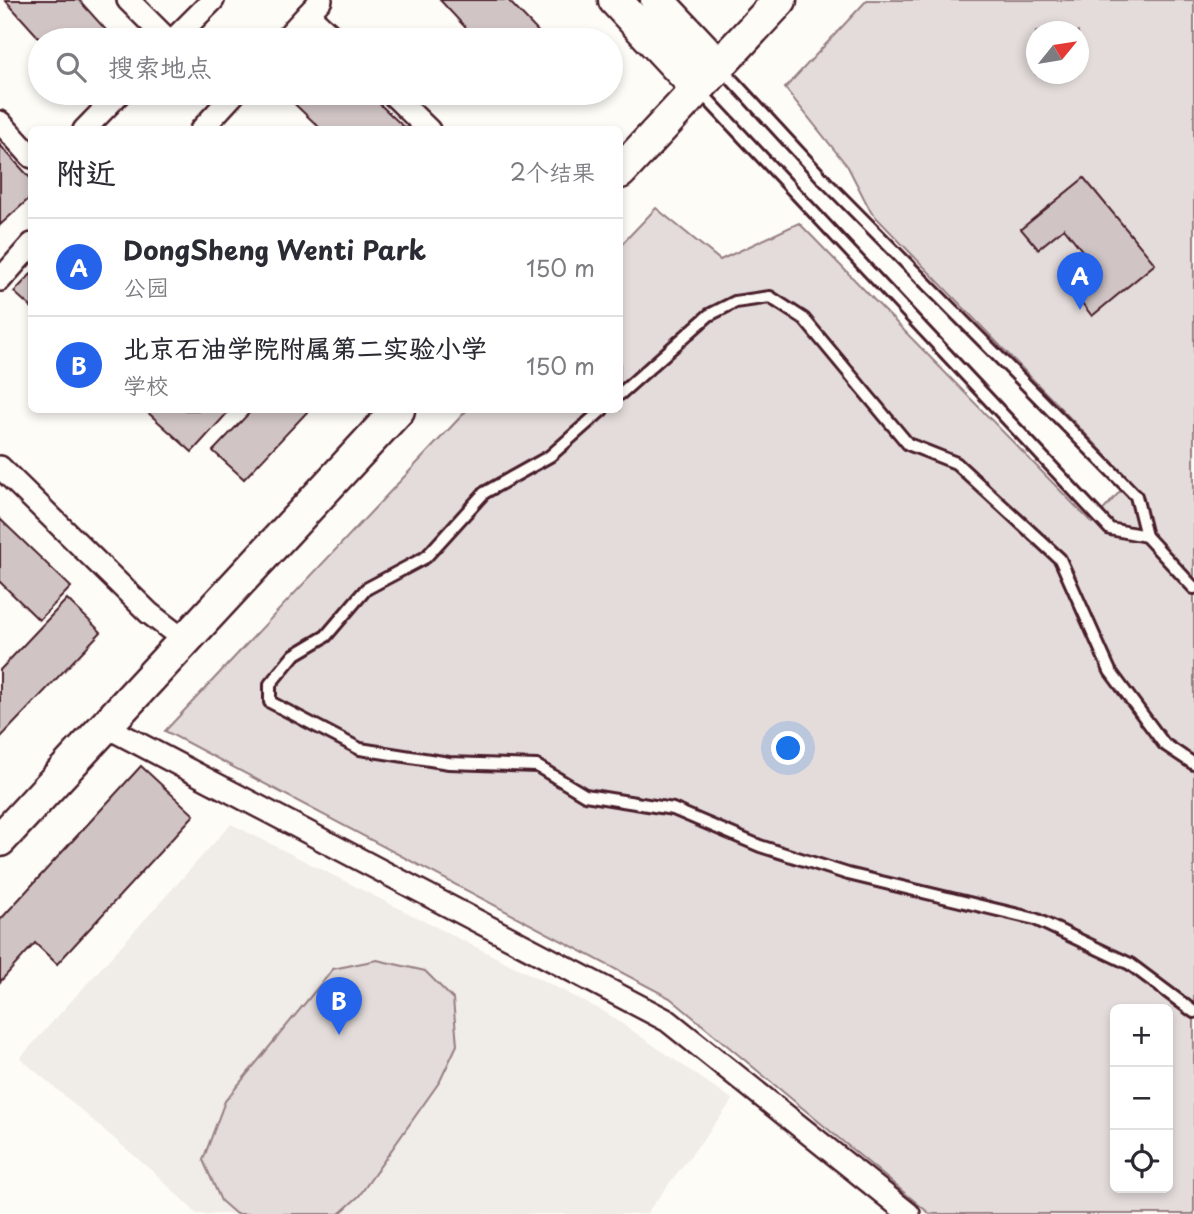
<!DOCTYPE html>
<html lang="zh">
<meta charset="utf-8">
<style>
:root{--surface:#fff;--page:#f2f2f3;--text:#2b2b33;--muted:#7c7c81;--line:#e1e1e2;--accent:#2563eb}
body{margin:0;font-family:"Playpen Sans","LXGW WenKai TC",sans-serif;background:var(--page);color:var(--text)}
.controls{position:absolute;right:21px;bottom:21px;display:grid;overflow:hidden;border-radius:10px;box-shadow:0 4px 10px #0003}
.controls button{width:63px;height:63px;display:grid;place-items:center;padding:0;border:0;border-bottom:2px solid var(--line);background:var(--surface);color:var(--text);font:35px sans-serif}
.compass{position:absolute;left:1026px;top:21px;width:63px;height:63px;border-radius:50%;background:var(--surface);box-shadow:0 4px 10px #0003;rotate:60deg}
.you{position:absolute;left:789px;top:749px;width:24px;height:24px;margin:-18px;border:5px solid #fff;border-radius:50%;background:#1a73e8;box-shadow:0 0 0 10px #1a73e833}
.badge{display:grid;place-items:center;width:46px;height:46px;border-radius:50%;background:var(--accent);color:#fff;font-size:23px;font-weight:700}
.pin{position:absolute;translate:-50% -58px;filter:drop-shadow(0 2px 4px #0008)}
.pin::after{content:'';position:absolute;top:37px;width:24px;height:21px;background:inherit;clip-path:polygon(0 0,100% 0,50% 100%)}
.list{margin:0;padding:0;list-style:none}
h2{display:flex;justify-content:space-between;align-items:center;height:91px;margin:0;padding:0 28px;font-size:30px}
h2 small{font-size:23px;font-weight:400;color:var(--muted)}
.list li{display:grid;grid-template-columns:46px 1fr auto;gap:21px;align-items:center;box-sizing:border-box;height:98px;padding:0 28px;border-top:2px solid var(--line)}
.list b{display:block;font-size:26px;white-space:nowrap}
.list p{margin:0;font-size:23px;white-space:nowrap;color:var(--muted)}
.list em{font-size:23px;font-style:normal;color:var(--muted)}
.icon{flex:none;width:38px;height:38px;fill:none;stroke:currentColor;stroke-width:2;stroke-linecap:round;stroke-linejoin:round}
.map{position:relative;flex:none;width:1194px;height:1214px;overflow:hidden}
.search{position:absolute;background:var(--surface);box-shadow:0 4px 10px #0003;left:28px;top:28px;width:595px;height:77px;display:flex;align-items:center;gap:18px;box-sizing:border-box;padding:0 24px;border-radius:38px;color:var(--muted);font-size:26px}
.panel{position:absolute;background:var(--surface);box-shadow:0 4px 10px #0003;left:28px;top:126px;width:595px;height:287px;border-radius:10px}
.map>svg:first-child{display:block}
</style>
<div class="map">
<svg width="1194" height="1214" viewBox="0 0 1194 1214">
<rect width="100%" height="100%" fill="#fdfcf7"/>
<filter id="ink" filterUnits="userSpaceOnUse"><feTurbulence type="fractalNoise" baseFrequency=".0143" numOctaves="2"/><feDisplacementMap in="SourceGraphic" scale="14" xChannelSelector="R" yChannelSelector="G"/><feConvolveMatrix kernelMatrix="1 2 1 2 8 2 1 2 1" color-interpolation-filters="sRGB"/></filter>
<g filter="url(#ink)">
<!-- built -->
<polygon fill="#f0ece8" points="231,824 605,1012 733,1100 646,1214 197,1214 158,1176 20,1058"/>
<!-- green -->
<g fill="#e3dcda" stroke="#967e82" stroke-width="2" fill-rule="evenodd">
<path d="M867,0H1194V1214H930L670,998L165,731L467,410H620V246L656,208L720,260L799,223L1092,523L1130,480L871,212L848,167L785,88ZM1036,32H1078V74H1036ZM1115,1009H1168V1188H1115Z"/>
<polygon points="377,960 425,971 453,999 457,1045 440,1081 359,1196 339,1214 236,1214 221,1201 203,1160 225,1101 333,969"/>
</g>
<!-- building -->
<g fill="#d0c5c4" stroke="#4a1f2b" stroke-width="2">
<polygon points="5,0 79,0 115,40 41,40"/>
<polygon points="440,0 508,0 546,40 477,40"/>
<polygon points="283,93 368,93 407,130 322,130"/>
<polygon points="526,93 542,93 533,101"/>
<polygon points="0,145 32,180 32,196 0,225"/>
<polygon points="1084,178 1155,264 1092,316 1075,294 1100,273 1064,228 1038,249 1021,229"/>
<polygon points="32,273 32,308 14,292"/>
<polygon points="145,410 230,410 192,452"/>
<polygon points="252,410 309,410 244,479 213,451"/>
<polygon points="0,519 71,587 39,620 0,582"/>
<polygon points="67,599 101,632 0,738 0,670"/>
<polygon points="141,766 194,815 57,964 35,943 0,982 0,920"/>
</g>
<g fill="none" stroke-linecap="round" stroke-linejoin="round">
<defs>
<g id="lane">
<polyline points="699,90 1110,529 1146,536 1136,496 826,182 721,68"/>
<polyline points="620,394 709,315 735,302 770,297 804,319 908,444 956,463 1060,559 1110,671 1164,744 1194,764"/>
<polyline points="602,410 550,456 484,493 426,557 366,589 326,636 294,655 270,684 270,702 360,749 449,763 537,766 585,795 673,809 760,846 848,874 1035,919 1130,964 1194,1012"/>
<polyline points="1146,536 1194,588"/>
</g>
<g id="street">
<polyline points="128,0 168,40"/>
<polyline points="308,14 336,40"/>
<polyline points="173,40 213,0"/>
<polyline points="284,40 321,0"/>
<polyline points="391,93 429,130"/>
<polyline points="0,122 32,157"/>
<polyline points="84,130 120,93"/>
<polyline points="201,130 235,93"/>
<polyline points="0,280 32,244"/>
<polyline points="0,467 149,613 184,640"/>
<polyline points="105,726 668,1021 909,1214"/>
</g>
<g id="secondary">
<polyline points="615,0 697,88"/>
<polyline points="657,0 719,66"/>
<polyline points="620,172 780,0"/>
<polyline points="0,840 398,410"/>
</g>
</defs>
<!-- lane casing -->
<use href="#lane" stroke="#4a1f2b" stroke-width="16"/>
<!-- street casing -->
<use href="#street" stroke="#4a1f2b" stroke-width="26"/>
<!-- secondary casing -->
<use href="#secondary" stroke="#4a1f2b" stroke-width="37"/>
<!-- lane -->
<use href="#lane" stroke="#fdfcf7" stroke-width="10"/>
<!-- street -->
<use href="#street" stroke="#fdfcf7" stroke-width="21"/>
<!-- secondary -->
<use href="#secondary" stroke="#fdfcf7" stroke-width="32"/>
</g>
</g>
</svg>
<div class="controls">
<button>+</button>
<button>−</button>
<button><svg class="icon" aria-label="locate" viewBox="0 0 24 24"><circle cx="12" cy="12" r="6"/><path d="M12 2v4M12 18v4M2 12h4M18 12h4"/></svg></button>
</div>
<svg class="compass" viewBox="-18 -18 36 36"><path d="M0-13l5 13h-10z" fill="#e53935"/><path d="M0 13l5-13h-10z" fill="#7c7c81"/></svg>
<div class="you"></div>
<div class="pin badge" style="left:1080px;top:310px">A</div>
<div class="pin badge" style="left:339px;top:1035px">B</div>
<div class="search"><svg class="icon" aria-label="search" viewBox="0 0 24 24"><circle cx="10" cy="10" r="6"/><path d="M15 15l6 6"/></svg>搜索地点</div>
<section class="panel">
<h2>附近<small>2个结果</small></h2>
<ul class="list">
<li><span class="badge">A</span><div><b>DongSheng Wenti Park</b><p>公园</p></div><em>150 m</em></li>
<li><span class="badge">B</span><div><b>北京石油学院附属第二实验小学</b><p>学校</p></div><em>150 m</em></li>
</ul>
</section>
</div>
